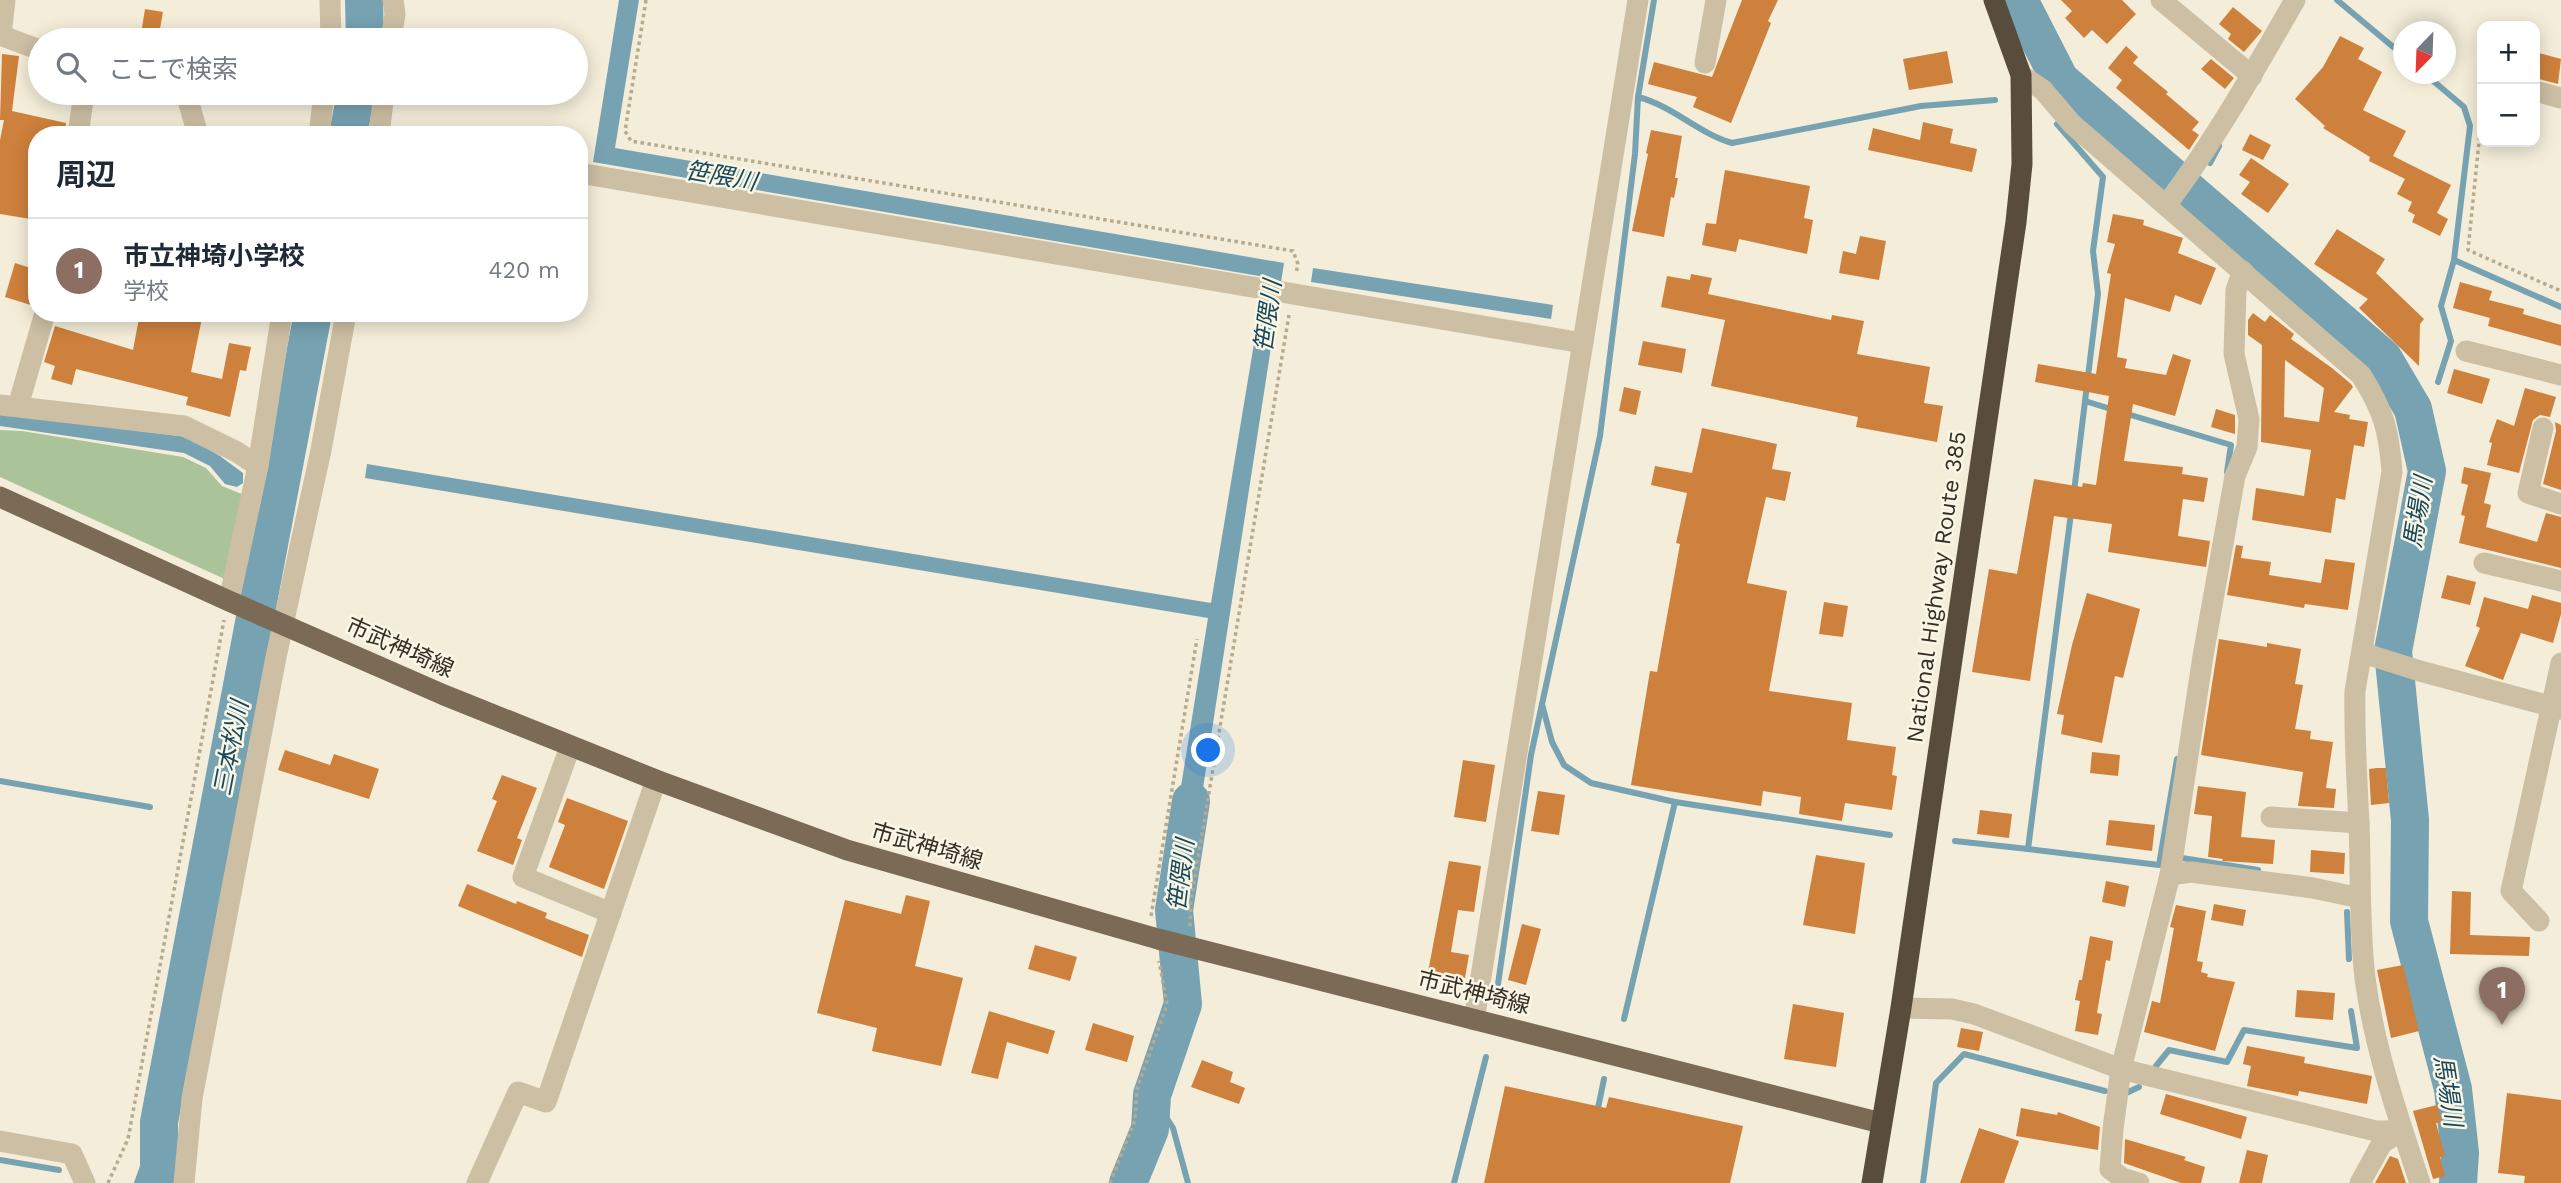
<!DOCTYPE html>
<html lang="ja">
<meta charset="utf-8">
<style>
:root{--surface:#fff;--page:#f2f2f3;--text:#1f2937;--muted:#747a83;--line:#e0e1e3;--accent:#0f766e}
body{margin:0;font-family:"Work Sans","Noto Sans JP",sans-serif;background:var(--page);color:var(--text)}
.controls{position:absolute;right:21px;top:21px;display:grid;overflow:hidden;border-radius:14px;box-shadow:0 4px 18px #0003}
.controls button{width:63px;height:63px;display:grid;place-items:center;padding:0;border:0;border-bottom:2px solid var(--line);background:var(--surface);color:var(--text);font:35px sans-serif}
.compass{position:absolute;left:2393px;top:21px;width:63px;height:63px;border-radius:50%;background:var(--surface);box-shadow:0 4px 18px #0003;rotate:203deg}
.you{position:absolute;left:1209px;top:751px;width:24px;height:24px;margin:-18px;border:5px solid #fff;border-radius:50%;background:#1a73e8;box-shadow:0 0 0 10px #1a73e833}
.badge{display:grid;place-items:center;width:46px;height:46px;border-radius:50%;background:var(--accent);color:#fff;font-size:23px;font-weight:700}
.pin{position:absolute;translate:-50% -58px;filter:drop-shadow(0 2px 4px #0008)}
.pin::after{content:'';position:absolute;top:37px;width:24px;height:21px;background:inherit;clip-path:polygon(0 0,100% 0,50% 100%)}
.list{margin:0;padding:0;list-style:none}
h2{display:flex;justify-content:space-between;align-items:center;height:91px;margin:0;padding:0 28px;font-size:30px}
h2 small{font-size:23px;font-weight:400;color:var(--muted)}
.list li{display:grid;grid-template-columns:46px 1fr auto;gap:21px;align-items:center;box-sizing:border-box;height:105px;padding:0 28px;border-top:2px solid var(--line)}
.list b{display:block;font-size:26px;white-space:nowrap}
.list p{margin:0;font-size:23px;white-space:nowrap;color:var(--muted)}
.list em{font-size:23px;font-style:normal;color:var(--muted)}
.icon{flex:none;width:38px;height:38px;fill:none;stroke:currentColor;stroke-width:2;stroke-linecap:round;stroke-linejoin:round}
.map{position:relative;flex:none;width:2561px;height:1183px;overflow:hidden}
.search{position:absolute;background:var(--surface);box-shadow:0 4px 18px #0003;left:28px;top:28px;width:560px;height:77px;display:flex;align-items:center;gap:18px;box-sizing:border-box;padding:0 24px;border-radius:38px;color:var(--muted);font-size:26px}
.panel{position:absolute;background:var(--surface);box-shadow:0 4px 18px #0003;left:28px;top:126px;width:560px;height:196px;border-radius:28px}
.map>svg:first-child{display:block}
</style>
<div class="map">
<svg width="2561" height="1183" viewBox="0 0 2561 1183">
<rect width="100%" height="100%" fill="#f3edd9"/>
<!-- green -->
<polygon fill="#abc398" points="0,430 22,431 183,457 206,468 222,486 244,495 227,580 0,477"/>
<!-- water -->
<g fill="#76a2b2">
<polygon points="619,0 639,0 615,148 1284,263 1193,853 1171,849 1208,618 365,478 367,464 1211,603 1265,277 593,162"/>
<polygon points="1313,268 1553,305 1551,319 1311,282"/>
<polygon points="0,414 187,437 220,456 243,473 243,483 237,487 225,484 210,466 184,453 0,426"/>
</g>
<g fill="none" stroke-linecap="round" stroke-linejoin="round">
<!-- stream -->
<g stroke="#76a2b2" stroke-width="6">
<polyline points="2337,0 2404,56"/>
<polyline points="2425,74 2464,107 2470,126 2454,260 2441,306 2451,341 2438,382"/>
<path d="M1638,97C1673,106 1698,133 1732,143L1921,106L1995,100"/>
<polyline points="2057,124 2103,177 2093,251 2098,294 2074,492"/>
<polyline points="2210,163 2219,146"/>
<polyline points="2454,260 2561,307"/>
<polyline points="2085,401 2114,410"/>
<polyline points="2124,413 2231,445 2227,472"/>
<polyline points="2071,513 2028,849 2159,865 2177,759"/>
<polyline points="1542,704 1552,742 1564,765 1591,783 1675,802 1890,835"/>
<polyline points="0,781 150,807"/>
<polyline points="1955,841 2028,849"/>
<polyline points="2182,858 2258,870"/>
<polyline points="2347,912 2349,959"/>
<polyline points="1497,991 1531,755 1600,436 1635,154 1638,97 1654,0"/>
<polyline points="1624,1019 1675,802"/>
<polyline points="2156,1066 2169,1050 2227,1062 2244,1030 2357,1048 2351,1011"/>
<polyline points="2124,1094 2139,1087"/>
<polyline points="1152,1095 1173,1128 1188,1183"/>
<polyline points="1597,1113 1604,1079"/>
<polyline points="0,1160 59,1170"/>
<polyline points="137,1183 159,1122"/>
<polyline points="1454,1183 1486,1057"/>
<polyline points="1923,1183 1936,1083 1964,1054 2105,1091"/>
</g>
<!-- river -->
<g stroke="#76a2b2" stroke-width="38">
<polyline points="364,0 365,40"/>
<polyline points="2019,0 2060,80 2383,358 2413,409 2427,471 2393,651 2410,820 2409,921 2453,1089 2460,1153 2458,1183"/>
<polyline points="348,135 356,93"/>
<polyline points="159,1183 159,1122 313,313"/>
<polyline points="1128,1183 1150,1129 1152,1095 1183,1004 1174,910 1191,801"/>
</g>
</g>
<!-- building -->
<g fill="#ce813c" fill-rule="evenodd">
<polygon points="1742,0 1778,0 1768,21 1771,23 1731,123 1693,107 1697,97 1648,84 1654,62 1712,77"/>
<polygon points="2061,0 2122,0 2136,14 2107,44 2092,30 2084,38 2065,18 2072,11"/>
<polygon points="2233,7 2262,31 2244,52 2228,39 2231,34 2219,24"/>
<polygon points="145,9 163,12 158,40 140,40"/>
<polygon points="2340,36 2364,48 2358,59 2382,72 2363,110 2406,131 2393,156 2451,185 2437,213 2448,219 2440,236 2412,222 2415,215 2408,211 2412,202 2397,194 2405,179 2369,161 2370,157 2323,128 2325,126 2295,99 2323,67"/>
<polygon points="2126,46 2138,57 2133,63 2168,92 2166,94 2199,122 2192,130 2199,135 2189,150 2116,88 2122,80 2108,68"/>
<polygon points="1947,51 1953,83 1909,90 1903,59"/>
<polygon points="2535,52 2561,59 2558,84 2535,78"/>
<polygon points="2,54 19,56 12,111 66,123 65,135 37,135 37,220 0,214 0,140 4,120 0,120"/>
<polygon points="2211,59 2234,78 2225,89 2201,69"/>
<polygon points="1923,122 1953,129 1950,143 1977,149 1972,172 1868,150 1873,128 1920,140"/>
<polygon points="1651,130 1682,136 1675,178 1678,178 1674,198 1671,197 1664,237 1632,231 1648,154 1646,153"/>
<polygon points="2250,134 2271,145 2263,160 2242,150"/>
<polygon points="2251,158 2289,184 2268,213 2241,194 2250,182 2239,175"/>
<polygon points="1725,170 1810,186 1804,218 1813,220 1807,254 1739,239 1736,252 1702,245 1706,223 1716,224"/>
<polygon points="2113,214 2144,220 2143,225 2183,238 2178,253 2216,268 2201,305 2175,295 2170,312 2125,298 2117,357 2127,359 2125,368 2166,375 2173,354 2191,360 2175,416 2133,404 2124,461 2183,467 2182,474 2208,478 2204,502 2183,499 2178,536 2210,541 2206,567 2108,552 2112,524 2054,516 2030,681 1972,672 1989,569 2017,574 2034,479 2082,487 2083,483 2096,485 2109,396 2035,382 2038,364 2096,374 2111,274 2107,273 2115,244 2107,242"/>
<polygon points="2337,229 2385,259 2376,273 2424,319 2420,324 2419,366 2359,308 2368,299 2314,264"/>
<polygon points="1860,236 1886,241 1879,280 1839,273 1843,251 1856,254"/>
<polygon points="15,263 37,270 37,303 34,306 5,297"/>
<polygon points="1691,274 1712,278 1708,294 1831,320 1832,315 1864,321 1857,354 1930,367 1924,403 1943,406 1937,442 1856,427 1858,417 1711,386 1725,320 1661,307 1667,276 1690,280"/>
<polygon points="2460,282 2492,291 2489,300 2524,309 2523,314 2561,325 2561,346 2488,326 2490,318 2453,308"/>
<polygon points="140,313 203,313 191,372 222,379 229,343 251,347 246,371 240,370 230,417 186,405 188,397 76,369 72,385 51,379 55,366 44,362 55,326 133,350"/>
<path d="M2253,313L2265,322L2270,315L2294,334L2291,339L2332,368L2351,384L2353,387L2334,412L2350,415L2349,419L2368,422L2364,447L2354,445L2345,500L2336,498L2331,533L2252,520L2256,488L2304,496L2311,450L2261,442L2262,345L2248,335V320ZM2285,360L2324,388L2319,422L2284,417Z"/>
<polygon points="1643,341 1686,349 1682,373 1638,365"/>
<polygon points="2454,369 2490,379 2482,404 2447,393"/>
<polygon points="1624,387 1641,391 1636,415 1619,411"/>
<polygon points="2525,388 2556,397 2550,417 2540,415 2533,420 2519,473 2487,465 2492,443 2489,442 2497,419 2514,426"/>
<polygon points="2216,409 2235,415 2235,434 2211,427"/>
<polygon points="2555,422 2561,425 2561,490 2543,484 2556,431"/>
<polygon points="1702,428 1777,444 1772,469 1791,472 1785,501 1766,497 1747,583 1787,591 1769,691 1852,703 1847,740 1896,747 1892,775 1897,776 1892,810 1845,803 1842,821 1799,814 1801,797 1763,791 1761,806 1631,785 1650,671 1657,672 1680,544 1676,543 1687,493 1651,485 1655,466 1692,473"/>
<polygon points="2464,467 2491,473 2484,503 2491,505 2486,527 2537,542 2546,513 2561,517 2561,568 2459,543 2465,516 2461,515 2468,485 2461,483"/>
<polygon points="2236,545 2243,546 2241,558 2271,562 2269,575 2321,583 2325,559 2355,563 2348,610 2305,604 2304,608 2227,595"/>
<polygon points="2447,575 2476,582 2470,605 2441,598"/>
<polygon points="2087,593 2140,609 2123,678 2115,676 2102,743 2061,734 2064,715 2057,714 2072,645"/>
<polygon points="2532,595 2561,603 2561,614 2553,643 2521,633 2503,680 2465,666 2480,628 2476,626 2484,597 2528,609"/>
<polygon points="1824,602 1848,606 1843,637 1819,634"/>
<polygon points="2219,639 2267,647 2267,643 2301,649 2295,684 2303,685 2295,729 2311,731 2310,739 2333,742 2326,788 2336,789 2334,808 2298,806 2303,772 2201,755"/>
<polygon points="285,750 330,765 334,754 379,769 369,799 278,770"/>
<polygon points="2092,752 2120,755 2118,776 2090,773"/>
<polygon points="1463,760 1495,765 1486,822 1454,817"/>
<polygon points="2377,768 2386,768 2389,803 2371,805 2369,769"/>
<polygon points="502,775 537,788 517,838 522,840 513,865 477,851 497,801 492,799"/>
<polygon points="2198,786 2246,792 2241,837 2275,840 2273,864 2222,861 2223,859 2208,857 2212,816 2194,814"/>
<polygon points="1538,791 1565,795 1559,835 1531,831"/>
<polygon points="567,798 628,821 604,889 549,867 565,825 558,822"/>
<polygon points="1980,810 2012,814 2009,838 1977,834"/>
<polygon points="2109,820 2155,825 2152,851 2106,845"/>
<polygon points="2311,850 2345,853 2344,874 2310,872"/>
<polygon points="1816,855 1865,863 1855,934 1803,925"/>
<polygon points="1449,861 1481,866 1474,912 1458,910 1451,952 1469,955 1465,978 1428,972"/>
<polygon points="2106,881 2129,886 2125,907 2102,902"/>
<polygon points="467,884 516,904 517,901 547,913 545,918 589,935 582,957 458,906"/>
<polygon points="2452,891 2471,892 2470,935 2530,937 2529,956 2450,954"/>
<polygon points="906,895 930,901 915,966 963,978 941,1066 872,1051 877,1028 817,1013 845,900 901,914"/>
<polygon points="2214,904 2246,910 2243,926 2211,920"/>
<polygon points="2176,905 2206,911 2197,961 2203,962 2201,972 2208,974 2207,977 2235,982 2215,1051 2144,1032 2152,1001 2160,1003 2174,928 2170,927"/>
<polygon points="1522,924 1541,929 1526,985 1508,980"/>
<polygon points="2090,936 2113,941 2110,961 2106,960 2097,1013 2102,1014 2098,1035 2075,1031 2080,1001 2075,1000 2079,980 2082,980"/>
<polygon points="1035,945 1077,957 1070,981 1028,969"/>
<polygon points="2403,965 2419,1031 2391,1038 2377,970"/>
<polygon points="2297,990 2335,993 2333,1020 2295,1017"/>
<polygon points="1793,1004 1844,1013 1836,1067 1784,1059"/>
<polygon points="989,1011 1055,1031 1048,1054 1007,1042 998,1079 971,1073"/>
<polygon points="1093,1023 1134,1036 1127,1062 1085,1050"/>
<polygon points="1961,1028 1983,1032 1979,1051 1957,1047"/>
<polygon points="2247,1046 2305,1057 2304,1063 2372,1076 2367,1104 2299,1091 2298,1096 2247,1086 2251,1066 2243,1064"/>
<polygon points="1202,1060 1233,1072 1230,1082 1245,1088 1239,1104 1191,1087"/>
<polygon points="1505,1086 1606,1108 1609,1097 1743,1126 1730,1183 1484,1183"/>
<polygon points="2507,1093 2561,1100 2561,1183 2524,1183 2525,1176 2498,1173"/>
<polygon points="2166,1094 2247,1117 2241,1139 2160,1114"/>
<polygon points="2437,1105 2442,1122 2436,1123 2445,1156 2440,1157 2445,1176 2433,1179 2413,1111"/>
<polygon points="2021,1108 2057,1115 2058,1112 2100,1127 2098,1150 2016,1136"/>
<polygon points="1979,1128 2019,1141 2004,1183 1960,1183"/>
<polygon points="2125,1139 2186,1157 2184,1160 2205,1167 2201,1183 2181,1183 2124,1163"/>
<polygon points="2247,1150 2268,1155 2262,1183 2239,1183"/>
<polygon points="2390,1156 2398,1159 2406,1183 2375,1183"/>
</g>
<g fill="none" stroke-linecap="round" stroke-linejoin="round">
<!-- path -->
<g stroke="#b8aa8f" stroke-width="3.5" stroke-dasharray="3.5 3.5" stroke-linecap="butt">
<polyline points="646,0 625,131 631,141 1293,251 1298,264 1296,273"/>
<polyline points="2482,131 2480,132 2468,250 2561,291"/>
<polyline points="1151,916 1197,639"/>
<polyline points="1190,926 1191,900 1289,315"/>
<polyline points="108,1183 128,1139 224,620"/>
<polyline points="1110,1183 1135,1120 1137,1089 1167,1004 1159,961"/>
</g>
<!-- minor -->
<g stroke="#ccbfa4" stroke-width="21">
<polyline points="330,0 331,40"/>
<polyline points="2161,0 2252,76"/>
<polyline points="0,35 40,50"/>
<polyline points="1,35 5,0"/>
<polyline points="391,40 395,14 393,0"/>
<polyline points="1705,63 1716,0"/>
<path d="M2021,75L2043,90L2072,124L2361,375C2384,411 2389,431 2392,472L2355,691C2354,736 2357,780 2359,824C2361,875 2359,927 2365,978C2374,1047 2398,1117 2420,1183"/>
<polyline points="2535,91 2561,98"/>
<polyline points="186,93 198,135"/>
<polyline points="78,135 84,93"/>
<polyline points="319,135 324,93"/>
<polyline points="379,135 384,93"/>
<polyline points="579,173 1583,343"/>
<path d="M2167,204C2215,140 2255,70 2295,0"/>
<polyline points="2466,351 2561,375"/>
<polyline points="0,405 184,426 237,452 258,466"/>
<polyline points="18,406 45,313"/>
<polyline points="2543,428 2528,493 2561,504"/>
<polyline points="2484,563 2561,581"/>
<polyline points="229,601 258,466 282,313"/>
<polyline points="2363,653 2420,671 2561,709"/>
<polyline points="570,747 523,877 611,913"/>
<polyline points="2271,817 2359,823"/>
<polyline points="2170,875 2191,872 2313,888 2360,898"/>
<polyline points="2539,921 2511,891 2561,663"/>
<polyline points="1901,1008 1952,1009 1974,1014 2121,1069 2376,1131 2402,1131"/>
<polyline points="1474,1020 1638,0"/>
<polyline points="0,1141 72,1154 85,1183"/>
<polyline points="184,1183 192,1098 276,657 321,450 346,313"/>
<polyline points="477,1183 518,1092 546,1102 656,780"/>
<polyline points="2139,1183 2122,1178 2110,1169 2113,1129 2121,1069 2170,875 2203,656 2235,476 2247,447 2249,419 2234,354 2236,290 2243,271"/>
<polyline points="2360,1183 2382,1143 2402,1131"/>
</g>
<!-- major -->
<polyline stroke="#7a6a56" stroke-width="21" points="0,497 229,601 444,695 656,780 847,850 1158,939 1881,1123"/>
<!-- highway -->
<polyline stroke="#584c3d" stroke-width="21" points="1872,1183 1901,1008 2016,222 2022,164 2021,75 1994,0"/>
</g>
<g text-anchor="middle" stroke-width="5" stroke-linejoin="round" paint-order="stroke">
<!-- street labels -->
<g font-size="23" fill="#372f26" stroke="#faf6e6">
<text transform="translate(1936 587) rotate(-82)" y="8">National Highway Route 385</text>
<text transform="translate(400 647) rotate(24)" y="8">市武神埼線</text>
<text transform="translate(927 846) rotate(16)" y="8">市武神埼線</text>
<text transform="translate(1474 992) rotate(14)" y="8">市武神埼線</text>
</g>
<!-- water labels -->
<g font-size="24" font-style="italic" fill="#19485b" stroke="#faf6e6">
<text transform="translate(721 176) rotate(10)" y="8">笹隈川</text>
<text transform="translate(1268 316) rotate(-82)" y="8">笹隈川</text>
<text transform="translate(2418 512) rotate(-81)" y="8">馬場川</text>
<text transform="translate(231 748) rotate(-79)" y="8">三本松川</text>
<text transform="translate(1181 875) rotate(-83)" y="8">笹隈川</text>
<text transform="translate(2448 1091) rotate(81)" y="8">馬場川</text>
</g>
</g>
</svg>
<div class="controls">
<button>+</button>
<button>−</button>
</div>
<svg class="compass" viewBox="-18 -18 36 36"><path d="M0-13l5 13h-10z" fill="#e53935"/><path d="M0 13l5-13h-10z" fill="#747a83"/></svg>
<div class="you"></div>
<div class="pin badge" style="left:2502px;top:1025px;background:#8d6e63">1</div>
<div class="search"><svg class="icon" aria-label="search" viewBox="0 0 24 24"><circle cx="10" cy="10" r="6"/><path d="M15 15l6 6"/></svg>ここで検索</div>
<section class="panel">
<h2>周辺<small></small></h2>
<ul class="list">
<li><span class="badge" style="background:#8d6e63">1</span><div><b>市立神埼小学校</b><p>学校</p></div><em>420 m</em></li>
</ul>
</section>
</div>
